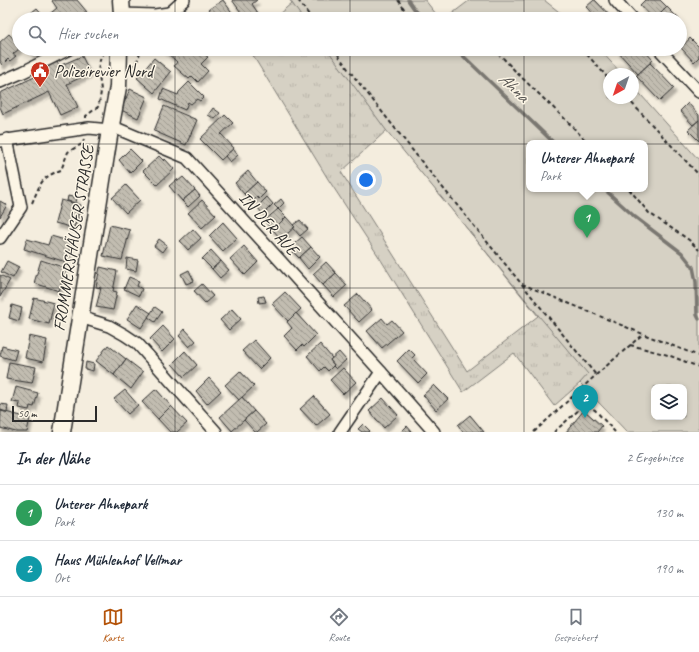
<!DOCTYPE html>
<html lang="de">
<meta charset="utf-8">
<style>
:root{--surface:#fff;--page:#f2f2f3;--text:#1f2937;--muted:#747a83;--line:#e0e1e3;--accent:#b45309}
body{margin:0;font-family:Caveat,sans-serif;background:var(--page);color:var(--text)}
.controls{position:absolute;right:12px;bottom:12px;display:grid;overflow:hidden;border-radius:8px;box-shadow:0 2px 6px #0003}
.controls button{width:36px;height:36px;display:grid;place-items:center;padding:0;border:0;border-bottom:1px solid var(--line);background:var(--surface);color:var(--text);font:20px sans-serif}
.compass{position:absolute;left:603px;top:68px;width:36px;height:36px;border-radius:50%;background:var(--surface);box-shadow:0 2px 6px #0003;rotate:220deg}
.scale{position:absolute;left:12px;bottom:10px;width:85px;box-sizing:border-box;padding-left:4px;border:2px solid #2b2b2b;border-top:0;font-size:11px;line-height:14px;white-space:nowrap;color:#2b2b2b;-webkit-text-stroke:3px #fcf5e5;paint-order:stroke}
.you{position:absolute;left:366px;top:180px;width:14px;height:14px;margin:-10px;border:3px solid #fff;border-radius:50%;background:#1a73e8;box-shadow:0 0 0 6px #1a73e833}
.badge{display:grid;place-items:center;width:26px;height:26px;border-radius:50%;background:var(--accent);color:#fff;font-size:13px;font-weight:700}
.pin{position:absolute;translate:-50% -33px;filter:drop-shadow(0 1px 2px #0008)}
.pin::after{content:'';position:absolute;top:21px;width:14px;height:12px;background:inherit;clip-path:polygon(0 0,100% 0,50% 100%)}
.popup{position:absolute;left:526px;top:140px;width:122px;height:52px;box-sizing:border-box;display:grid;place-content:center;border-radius:8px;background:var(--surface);filter:drop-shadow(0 1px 3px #0005);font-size:13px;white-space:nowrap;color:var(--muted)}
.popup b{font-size:15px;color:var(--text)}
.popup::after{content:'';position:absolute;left:50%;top:100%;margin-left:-8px;border:8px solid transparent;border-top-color:var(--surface)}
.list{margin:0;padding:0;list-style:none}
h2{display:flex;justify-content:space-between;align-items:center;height:52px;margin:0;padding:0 16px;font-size:17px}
h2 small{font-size:13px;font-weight:400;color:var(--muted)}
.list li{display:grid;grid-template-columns:26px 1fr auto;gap:12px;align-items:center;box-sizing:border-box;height:56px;padding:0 16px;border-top:1px solid var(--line)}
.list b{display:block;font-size:15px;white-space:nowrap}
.list p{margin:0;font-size:13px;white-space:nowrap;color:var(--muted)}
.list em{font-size:13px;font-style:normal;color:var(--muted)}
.icon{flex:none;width:22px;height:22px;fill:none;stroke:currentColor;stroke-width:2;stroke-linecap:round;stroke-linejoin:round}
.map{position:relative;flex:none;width:699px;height:432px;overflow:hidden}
.search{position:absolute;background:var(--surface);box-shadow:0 2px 6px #0003;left:12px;right:12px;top:12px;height:44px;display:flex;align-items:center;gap:10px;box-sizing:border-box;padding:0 14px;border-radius:22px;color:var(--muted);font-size:15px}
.sheet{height:164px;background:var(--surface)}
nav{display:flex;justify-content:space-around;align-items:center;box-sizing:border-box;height:56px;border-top:1px solid var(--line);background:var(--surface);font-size:11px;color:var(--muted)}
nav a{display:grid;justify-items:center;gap:2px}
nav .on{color:var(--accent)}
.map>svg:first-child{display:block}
</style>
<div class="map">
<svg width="699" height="432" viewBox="0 0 699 432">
<defs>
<pattern id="grass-tufts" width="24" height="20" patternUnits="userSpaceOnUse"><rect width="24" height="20" fill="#d6d1c4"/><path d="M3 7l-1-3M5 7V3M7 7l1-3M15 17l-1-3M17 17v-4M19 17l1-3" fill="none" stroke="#b8b4a9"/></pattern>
<pattern id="building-back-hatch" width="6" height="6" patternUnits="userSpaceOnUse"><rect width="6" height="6" fill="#c2bdb1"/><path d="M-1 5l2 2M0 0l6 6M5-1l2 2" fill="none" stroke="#9e9a90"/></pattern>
<filter id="shadow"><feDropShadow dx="2.5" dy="4.5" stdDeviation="1" flood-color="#0004"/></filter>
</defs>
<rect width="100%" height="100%" fill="#f4edde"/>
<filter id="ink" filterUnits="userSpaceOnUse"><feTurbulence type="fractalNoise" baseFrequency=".025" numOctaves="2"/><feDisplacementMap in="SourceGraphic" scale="8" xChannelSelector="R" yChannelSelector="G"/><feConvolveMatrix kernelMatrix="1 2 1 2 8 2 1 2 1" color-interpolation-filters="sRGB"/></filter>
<g filter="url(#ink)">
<!-- grass -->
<g fill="url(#grass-tufts)" stroke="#807e78" fill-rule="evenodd">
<polygon points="290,0 341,0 336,19 273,19 292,3"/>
<path d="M249,49H343L597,366L580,383L554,406L514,353L463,392L381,260L328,179ZM387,130L538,316L467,371L341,172Z"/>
</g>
<!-- park -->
<g fill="#d6d1c4" stroke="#807e78" fill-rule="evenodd">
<polygon points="290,0 425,0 440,19 303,19"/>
<polygon points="470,0 544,0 568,19 445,19"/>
<path d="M327,49H599L622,74H609V98H633V86L699,160V432H627L580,383L588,374L539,316L386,130ZM529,143H645V189H529ZM654,387H684V417H654Z"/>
</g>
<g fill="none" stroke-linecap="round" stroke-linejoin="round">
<!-- stream -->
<g stroke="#7a7771" stroke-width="3.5">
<polyline points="408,0 415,10 424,19"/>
<polyline points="456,49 554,143"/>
<polyline points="604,189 635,217 682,253 693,267 696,282 697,315 699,319"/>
</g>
</g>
<!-- building -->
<g fill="url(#building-back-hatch)" stroke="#2b2b2b" filter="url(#shadow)">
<polygon points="53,0 77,0 87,12 78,19 43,19 57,8 52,1"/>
<polygon points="223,0 236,18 235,19 216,19 209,9"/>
<polygon points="232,0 257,0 252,4 260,16 255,19 246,19"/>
<polygon points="594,0 595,0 613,19 597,19 586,7"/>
<polygon points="645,0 660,0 667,7 655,19 653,19 640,5"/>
<polygon points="667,7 679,19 655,19"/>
<polygon points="37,8 45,17 42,19 23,19"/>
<polygon points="203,14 207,19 196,19"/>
<polygon points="9,34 19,45 19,49 13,54 16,56 10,61 8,59 2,65 0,62 0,42"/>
<polygon points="690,38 699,47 699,57 694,62 681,48"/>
<polygon points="27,49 37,49 32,54"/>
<polygon points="163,49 178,49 184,54 188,49 189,49 193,52 196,49 198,49 208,57 201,64 208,71 198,82 192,76 189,79 174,66 177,62"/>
<polygon points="619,49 643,49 653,60 638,74 617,51"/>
<polygon points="82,56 90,73 67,84 78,107 60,115 49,92 3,114 0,107 0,93 41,74 39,70 57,61 59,66"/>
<polygon points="154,58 171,72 154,93 137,78"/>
<polygon points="650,63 674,88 660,101 636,76"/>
<polygon points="189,82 204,97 200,101 197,99 191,104 188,102 185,110 160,99 163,89 178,95 179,92"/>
<polygon points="130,89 147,97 138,118 121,110"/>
<polygon points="688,103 699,115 699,120 693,125 680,111"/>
<polygon points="164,106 197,120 186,145 154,131"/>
<polygon points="213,108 220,113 215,119 208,115"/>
<polygon points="225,115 233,123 221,134 234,148 221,160 200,139"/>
<polygon points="699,120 699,141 688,130"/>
<polygon points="130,149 142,161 130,173 119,160"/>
<polygon points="233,149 238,155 230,162 225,156"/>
<polygon points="159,156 164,161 165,159 174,169 157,185 143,171"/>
<polygon points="248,171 257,182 244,194 235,183"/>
<polygon points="183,177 195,190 182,201 169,186 177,179 178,181"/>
<polygon points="257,182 266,192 259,199 257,197 252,202 244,194"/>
<polygon points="126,185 140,200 126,213 112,198"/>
<polygon points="195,190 200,196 188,207 182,201"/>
<polygon points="68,196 77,198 76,203 67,201"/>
<polygon points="267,197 273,204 263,214 257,207"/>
<polygon points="281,199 284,203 278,209 274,205"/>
<polygon points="61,200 81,205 74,228 55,223"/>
<polygon points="202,200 216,215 202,228 188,213"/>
<polygon points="0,201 7,205 0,217"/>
<polygon points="278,209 286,217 273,230 264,221"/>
<polygon points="286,217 295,227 281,239 273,230"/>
<polygon points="300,220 308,229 300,236 293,228 295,227 293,225"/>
<polygon points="223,222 237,238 223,251 209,236"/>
<polygon points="110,225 130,230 122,260 103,256"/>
<polygon points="193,229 201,238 188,250 180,241"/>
<polygon points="51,236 72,242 66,262 24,249 27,239 48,245"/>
<polygon points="302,237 311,247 299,258 289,248"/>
<polygon points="159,239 167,245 162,252 154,246"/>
<polygon points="244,246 258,262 245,275 230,259"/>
<polygon points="311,247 320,257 308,269 299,258"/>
<polygon points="211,250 221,261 212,269 202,259"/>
<polygon points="127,258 138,260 136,271 126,269"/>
<polygon points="41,260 66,268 59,291 34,283"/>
<polygon points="7,261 19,267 13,278 1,272"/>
<polygon points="221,261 229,270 220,278 212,269"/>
<polygon points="326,262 336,273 323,285 313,274"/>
<polygon points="100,267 117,271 113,291 117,292 113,310 96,307 101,288 96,287"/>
<polygon points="189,270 194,281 186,284 181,274"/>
<polygon points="336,273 347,285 334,297 323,285"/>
<polygon points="0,275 10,280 0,297"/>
<polygon points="129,277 139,281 137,286 142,289 139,296 124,289"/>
<polygon points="202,284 213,296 205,303 194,291"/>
<polygon points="285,292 301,309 288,321 272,304"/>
<polygon points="358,294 372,310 359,322 344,306"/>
<polygon points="264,296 266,302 259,303 258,297"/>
<polygon points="34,298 54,303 49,324 29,319"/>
<polygon points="137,304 151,313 141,328 127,319"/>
<polygon points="12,305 22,308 19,321 9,318"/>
<polygon points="155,307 162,312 155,322 148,317"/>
<polygon points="232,309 241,319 229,330 220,320"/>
<polygon points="296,313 316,335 304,347 302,345 297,350 284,336 292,328 287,322"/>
<polygon points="382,318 387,324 392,320 402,331 382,348 367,331"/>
<polygon points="163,326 175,339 162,352 150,339"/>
<polygon points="185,329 196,341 189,347 179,336"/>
<polygon points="29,336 47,340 43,362 25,358"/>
<polygon points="254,340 270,358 259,369 242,351"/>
<polygon points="320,344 332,358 330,360 334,365 328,371 324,367 320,371 307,356"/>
<polygon points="108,345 126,359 114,375 96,361"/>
<polygon points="2,346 17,350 14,360 0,356"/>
<polygon points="409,349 415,355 412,358 427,374 418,383 397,361"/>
<polygon points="185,351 197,365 184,377 172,364"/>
<polygon points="339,352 346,360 336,369 333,366 334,365 330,360"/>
<polygon points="126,359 143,372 131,389 114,375"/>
<polygon points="9,362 36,367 32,383 6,379"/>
<polygon points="86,362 94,364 93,371 85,369"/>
<polygon points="343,368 356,382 343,394 330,380"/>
<polygon points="240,371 254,386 239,400 225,385"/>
<polygon points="209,378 221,391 207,404 196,391"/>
<polygon points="434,385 448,399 436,410 423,395"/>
<polygon points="16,387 38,393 34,407 30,406 29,410 19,408 20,403 12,402"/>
<polygon points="156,389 171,406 158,419 142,402"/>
<polygon points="125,390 138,405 128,414 114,399"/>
<polygon points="314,396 330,414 316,426 300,409"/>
<polygon points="242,397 254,411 232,431 220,417"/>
<polygon points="383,398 398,415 384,428 369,411"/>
<polygon points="0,404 8,405 7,412 0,410"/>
<polygon points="171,406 187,423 177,432 170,432 158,419"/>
<polygon points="584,410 602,426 597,432 566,432"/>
<polygon points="1,411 30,418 27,432 16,432 0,428"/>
<polygon points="254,411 266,424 257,432 255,432 244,420"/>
<polygon points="470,415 484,432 463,432 458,425"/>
<polygon points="363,424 370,431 369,432 362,432 358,429"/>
<polygon points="407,426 412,432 401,432"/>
</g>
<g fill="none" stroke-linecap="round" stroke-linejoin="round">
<defs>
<g id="street">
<polyline points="615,0 632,19"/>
<polyline points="122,14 155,15 169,13"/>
<polyline points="164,18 184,0"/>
<polyline points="659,49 699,92"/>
<polyline points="0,82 23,72 69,49"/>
<polyline points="111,126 187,158 381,372 434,432"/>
<polyline points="0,141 89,128 110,130"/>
<polyline points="0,238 21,207 7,139"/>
<polyline points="80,317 109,326 125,335 137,343 216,432"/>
<polyline points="340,432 381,372"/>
</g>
<g id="secondary">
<polyline points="121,0 122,14 121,19"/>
<polyline points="62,432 110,130 118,87 119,49"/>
</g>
</defs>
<!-- street casing -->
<use href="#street" stroke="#2b2b2b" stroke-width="14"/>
<!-- secondary casing -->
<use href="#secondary" stroke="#2b2b2b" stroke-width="19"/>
<!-- path -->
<g stroke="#2b2b2b" stroke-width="2" stroke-dasharray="4 3" stroke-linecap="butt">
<polyline points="298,0 312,19"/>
<polyline points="398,0 409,16 412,19"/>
<polyline points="334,49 348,69 425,166 596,375"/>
<polyline points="448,49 453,53 460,49"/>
<polyline points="492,49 503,58 518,74 565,119 588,143"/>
<polyline points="582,49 609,79"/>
<polyline points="132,68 138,59 141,49"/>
<polyline points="627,98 699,175"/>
<path d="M86,118V116L99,106C99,101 101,95 101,90C99,73 95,66 105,50"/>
<polyline points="629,189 649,213 689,240 699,250"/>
<path d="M32,203C41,183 40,178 61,170L68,152L82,144L84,139"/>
<polyline points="522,284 643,334 699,356"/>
<polyline points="630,345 668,355 699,367"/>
<polyline points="534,432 596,375 643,334"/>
<polyline points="554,432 581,408 589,407 595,410 615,432"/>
</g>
<!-- street -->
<use href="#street" stroke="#fcf5e5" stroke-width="11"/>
<!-- secondary -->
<use href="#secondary" stroke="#fcf5e5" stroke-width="16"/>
</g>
</g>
<!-- grid -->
<path fill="none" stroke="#2b2b2b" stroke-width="1" stroke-opacity="0.55" d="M175,0V19M350,0V19M524,0V19M175,49V432M350,49V432M524,49V432M0,144H699M0,288H699"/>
<!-- icons -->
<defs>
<symbol id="civic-pin" viewBox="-11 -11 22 30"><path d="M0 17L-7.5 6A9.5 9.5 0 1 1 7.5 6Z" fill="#c8321e" stroke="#fcf5e5"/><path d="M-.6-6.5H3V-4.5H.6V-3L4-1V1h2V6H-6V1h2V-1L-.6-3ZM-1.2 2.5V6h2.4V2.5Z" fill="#fff"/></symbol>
</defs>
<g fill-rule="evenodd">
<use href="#civic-pin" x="29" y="60" width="22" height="30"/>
</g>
<g text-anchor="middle" stroke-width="3" stroke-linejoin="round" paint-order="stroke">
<!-- poi labels -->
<g font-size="17" fill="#2b2b2b" stroke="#fcf5e5" text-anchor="start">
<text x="54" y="77">Polizeirevier Nord</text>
</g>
<!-- street labels -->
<g font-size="17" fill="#2b2b2b" stroke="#fcf5e5">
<text transform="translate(269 223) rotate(48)" y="6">IN DER AUE</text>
<text transform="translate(73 238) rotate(-81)" y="6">FROMMERSHÄUSER STRASSE</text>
</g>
<!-- water labels -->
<g font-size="18" font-style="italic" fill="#595754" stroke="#fcf5e5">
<text transform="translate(514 87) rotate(44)" y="6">Ahna</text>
</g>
</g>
</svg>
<div class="controls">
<button><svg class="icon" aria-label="layers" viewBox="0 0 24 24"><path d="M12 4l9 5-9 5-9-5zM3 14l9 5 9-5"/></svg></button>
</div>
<svg class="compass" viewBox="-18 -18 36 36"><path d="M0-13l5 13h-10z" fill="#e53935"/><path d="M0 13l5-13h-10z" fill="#747a83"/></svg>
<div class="scale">50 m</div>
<div class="you"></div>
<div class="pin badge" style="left:587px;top:238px;background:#2e9e5b">1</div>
<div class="popup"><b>Unterer Ahnepark</b>Park</div>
<div class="pin badge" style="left:585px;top:418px;background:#0f9aa8">2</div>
<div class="search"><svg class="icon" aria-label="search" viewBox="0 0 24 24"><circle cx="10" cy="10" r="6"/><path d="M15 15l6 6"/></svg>Hier suchen</div>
</div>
<section class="sheet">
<h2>In der Nähe<small>2 Ergebnisse</small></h2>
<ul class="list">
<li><span class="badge" style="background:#2e9e5b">1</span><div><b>Unterer Ahnepark</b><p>Park</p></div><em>130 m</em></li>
<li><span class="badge" style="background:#0f9aa8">2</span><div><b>Haus Mühlenhof Vellmar</b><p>Ort</p></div><em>190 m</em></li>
</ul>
</section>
<nav>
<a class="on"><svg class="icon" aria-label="map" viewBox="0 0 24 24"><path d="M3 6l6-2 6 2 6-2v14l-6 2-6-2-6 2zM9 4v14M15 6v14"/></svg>Karte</a>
<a><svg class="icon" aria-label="directions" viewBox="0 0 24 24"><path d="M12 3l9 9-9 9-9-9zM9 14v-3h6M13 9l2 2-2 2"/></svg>Route</a>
<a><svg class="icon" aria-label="saved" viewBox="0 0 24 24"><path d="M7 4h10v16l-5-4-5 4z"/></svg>Gespeichert</a>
</nav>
